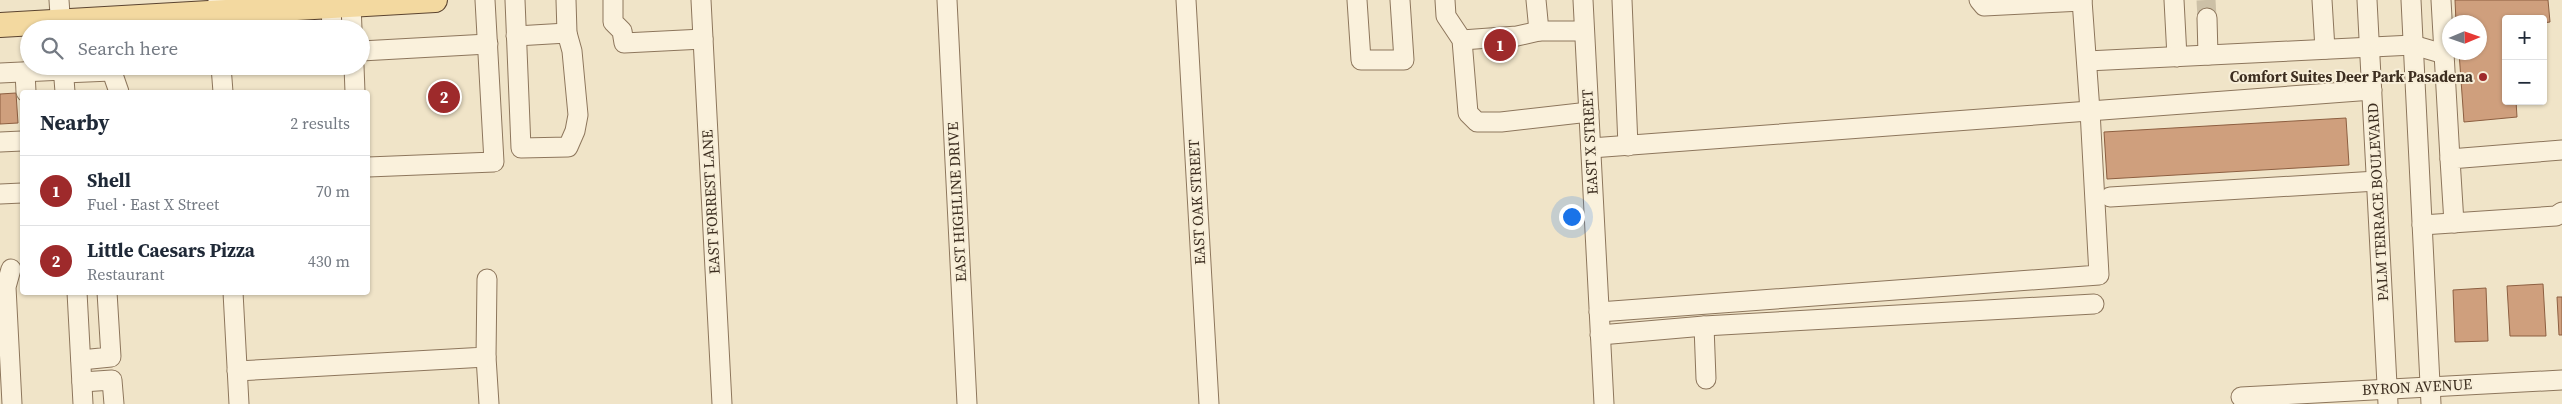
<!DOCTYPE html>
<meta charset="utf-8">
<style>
:root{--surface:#fff;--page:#f6f6f7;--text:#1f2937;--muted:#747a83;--line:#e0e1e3;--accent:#9e2a2b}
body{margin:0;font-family:"Source Serif 4",serif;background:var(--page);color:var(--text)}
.controls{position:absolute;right:15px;top:15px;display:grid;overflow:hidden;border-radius:5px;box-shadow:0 1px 4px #0004}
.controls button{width:45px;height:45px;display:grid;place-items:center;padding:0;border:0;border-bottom:1px solid var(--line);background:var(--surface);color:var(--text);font:25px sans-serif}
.compass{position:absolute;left:2442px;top:15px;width:45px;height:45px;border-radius:50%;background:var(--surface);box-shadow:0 1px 4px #0004;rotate:88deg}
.you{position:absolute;left:1571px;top:216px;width:18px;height:18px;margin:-12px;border:4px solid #fff;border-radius:50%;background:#1a73e8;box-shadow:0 0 0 8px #1a73e833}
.badge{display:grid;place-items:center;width:32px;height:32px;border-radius:50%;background:var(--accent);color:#fff;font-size:16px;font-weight:700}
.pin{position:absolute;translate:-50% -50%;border:2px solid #fff;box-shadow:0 1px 5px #0006}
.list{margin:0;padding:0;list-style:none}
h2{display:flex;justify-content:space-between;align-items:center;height:65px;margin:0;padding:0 20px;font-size:21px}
h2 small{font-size:16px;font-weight:400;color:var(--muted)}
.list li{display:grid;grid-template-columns:32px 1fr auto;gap:15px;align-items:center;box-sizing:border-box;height:70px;padding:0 20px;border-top:1px solid var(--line)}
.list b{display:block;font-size:19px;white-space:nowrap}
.list p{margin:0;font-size:16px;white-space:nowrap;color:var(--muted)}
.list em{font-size:16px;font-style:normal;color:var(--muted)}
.icon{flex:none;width:28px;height:28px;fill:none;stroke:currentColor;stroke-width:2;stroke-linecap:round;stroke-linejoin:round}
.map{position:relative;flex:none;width:2562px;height:404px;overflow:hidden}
.search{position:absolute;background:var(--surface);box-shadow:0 1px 4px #0004;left:20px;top:20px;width:350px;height:55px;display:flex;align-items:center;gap:12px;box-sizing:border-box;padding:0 18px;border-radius:28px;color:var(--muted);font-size:19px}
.panel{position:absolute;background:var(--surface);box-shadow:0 1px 4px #0004;left:20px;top:90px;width:350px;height:205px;border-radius:5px}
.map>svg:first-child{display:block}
</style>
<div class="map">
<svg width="2562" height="404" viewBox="0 0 2562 404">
<rect width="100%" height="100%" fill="#f0e4c8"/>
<!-- building -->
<g fill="#cf9f7d" stroke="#8d5f41">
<polygon points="2455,0 2548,0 2550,22 2543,23 2543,19 2506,19 2506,101 2516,101 2517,117 2464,122 2459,52 2480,52 2480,22 2456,22"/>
<polygon points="16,93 18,123 0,124 0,94"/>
<polygon points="2346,118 2349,165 2107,179 2104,132"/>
<polygon points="2543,284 2546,336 2510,336 2507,286"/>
<polygon points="2486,288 2488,341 2455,342 2453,290"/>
<polygon points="2557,297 2562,297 2562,335 2559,335"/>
</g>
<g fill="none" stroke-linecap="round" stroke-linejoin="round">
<!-- minor-tunnel -->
<polyline stroke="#ccc0a6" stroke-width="19" stroke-dasharray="19 9" stroke-linecap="butt" points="2206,0 2207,18"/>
<defs>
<g id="minor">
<polyline points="59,0 61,29"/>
<polyline points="218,0 220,29"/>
<polyline points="515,0 521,148 568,147 575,131 578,115 572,51 567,33 566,0"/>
<polyline points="613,0 613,22 622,31 624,43 703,39"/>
<polyline points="701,0 722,404"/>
<polyline points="947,0 967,404"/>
<polyline points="1186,0 1209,404"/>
<polyline points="1357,0 1361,60 1404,60 1400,0"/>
<polyline points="1445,0 1446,16 1462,40 1468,113 1477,122 1501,122 1589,112"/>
<polyline points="1536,0 1539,31 1584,31"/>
<polyline points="1583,0 1604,404"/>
<polyline points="1622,0 1628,146"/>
<polyline points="1979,0 1984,6 2082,1"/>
<polyline points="2174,0 2177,57"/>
<polyline points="2322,0 2325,49"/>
<polyline points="2367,0 2388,404"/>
<polyline points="2411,0 2431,404"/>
<polyline points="2441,0 2450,159"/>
<polyline points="351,5 352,29"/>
<polyline points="331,6 332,29"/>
<polyline points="2207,18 2208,55"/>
<polyline points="516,36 567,33"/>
<polyline points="1462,40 1517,36 1539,31"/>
<polyline points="361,51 488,44"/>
<polyline points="2087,61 2413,45 2444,54"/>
<polyline points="63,66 65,92"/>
<polyline points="110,66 119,92"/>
<polyline points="221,66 223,92"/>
<polyline points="354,66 355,92"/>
<polyline points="25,72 26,92"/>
<polyline points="0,73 64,70"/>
<polyline points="64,73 111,71"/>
<polyline points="0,142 22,141"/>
<polyline points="1591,148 2372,90"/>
<polyline points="368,167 494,162 485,0"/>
<polyline points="0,194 22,193"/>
<polyline points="2110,197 2377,181"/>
<polyline points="2454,223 2450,159 2562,150"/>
<polyline points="2422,225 2556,216 2562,212"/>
<polyline points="11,269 6,287 12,404"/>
<polyline points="77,292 83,404"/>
<polyline points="233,292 239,404"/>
<polyline points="1599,312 2099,275 2090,111 2082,0"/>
<polyline points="1704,326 1706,379"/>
<polyline points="1600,335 1704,326 2094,304"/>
<polyline points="486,357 489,404"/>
<polyline points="81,360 111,357 107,292"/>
<polyline points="237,371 486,357 487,279"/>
<polyline points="82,382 112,380 114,404"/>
<polyline points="2241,397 2562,380"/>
</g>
<polyline id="major" points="0,25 435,0"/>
</defs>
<!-- minor casing -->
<use href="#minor" stroke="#8d765c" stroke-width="21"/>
<!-- major casing -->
<use href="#major" stroke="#5b4430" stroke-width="26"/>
<!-- minor -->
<use href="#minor" stroke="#faf1dc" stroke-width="19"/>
<!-- major -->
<use href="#major" stroke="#f3d9a0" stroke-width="24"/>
</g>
<!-- markers -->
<circle fill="#9e2a2b" stroke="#f7eed8" stroke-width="2" cx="2483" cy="77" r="5"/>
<g text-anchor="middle" stroke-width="4" stroke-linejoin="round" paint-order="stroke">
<!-- poi labels -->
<g font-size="15" font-weight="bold" fill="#3d2e20" stroke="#f7eed8" text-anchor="end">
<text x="2473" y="82">Comfort Suites Deer Park Pasadena</text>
</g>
<!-- street labels -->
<g font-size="15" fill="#3d2e20" stroke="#f7eed8">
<text transform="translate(1590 142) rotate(-93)" y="5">EAST X STREET</text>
<text transform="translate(711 202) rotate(-93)" y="5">EAST FORREST LANE</text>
<text transform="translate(957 202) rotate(-93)" y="5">EAST HIGHLINE DRIVE</text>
<text transform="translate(1197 202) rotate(-93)" y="5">EAST OAK STREET</text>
<text transform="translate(2378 202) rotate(-93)" y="5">PALM TERRACE BOULEVARD</text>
<text transform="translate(2417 387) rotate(-3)" y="5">BYRON AVENUE</text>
</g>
</g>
</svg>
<div class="controls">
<button>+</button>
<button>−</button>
</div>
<svg class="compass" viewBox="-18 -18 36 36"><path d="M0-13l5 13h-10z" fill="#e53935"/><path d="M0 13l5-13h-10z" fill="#747a83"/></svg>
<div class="you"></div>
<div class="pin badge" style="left:1500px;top:45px">1</div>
<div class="pin badge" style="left:444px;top:97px">2</div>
<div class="search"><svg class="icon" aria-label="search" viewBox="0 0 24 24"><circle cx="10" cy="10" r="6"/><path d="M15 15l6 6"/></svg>Search here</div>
<section class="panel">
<h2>Nearby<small>2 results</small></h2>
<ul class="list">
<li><span class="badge">1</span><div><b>Shell</b><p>Fuel · East X Street</p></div><em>70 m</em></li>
<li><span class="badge">2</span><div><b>Little Caesars Pizza</b><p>Restaurant</p></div><em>430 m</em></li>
</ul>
</section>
</div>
